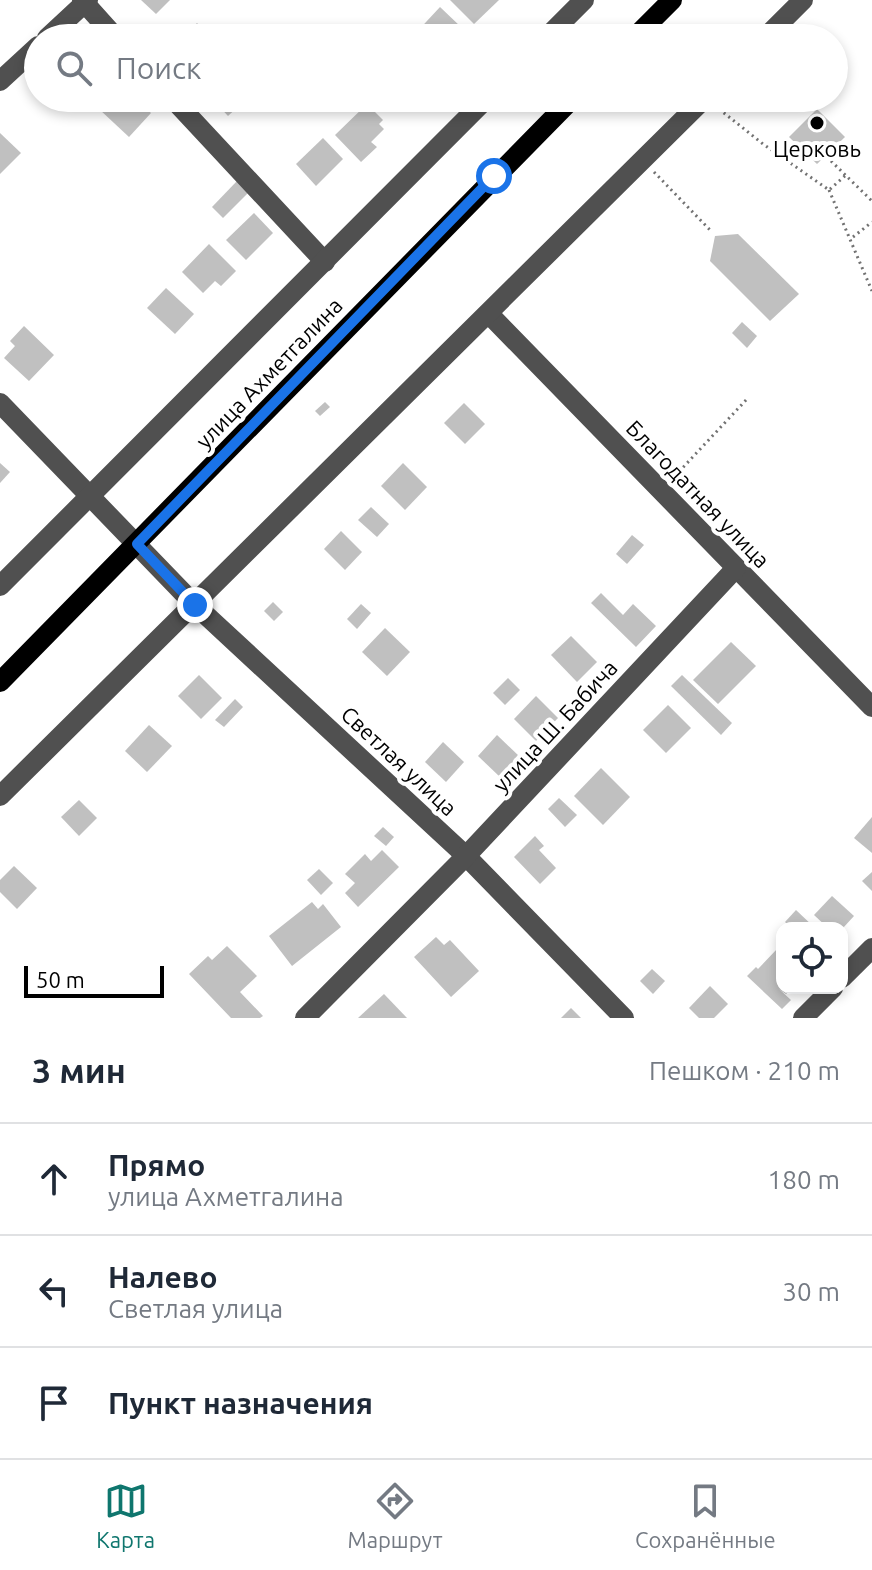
<!DOCTYPE html>
<html lang="ru">
<meta charset="utf-8">
<style>
:root{--surface:#fff;--page:#f2f2f3;--text:#1f2937;--muted:#747a83;--line:#e0e1e3;--accent:#0f766e}
body{margin:0;font-family:Ubuntu,sans-serif;background:var(--page);color:var(--text)}
.controls{position:absolute;right:24px;bottom:24px;display:grid;overflow:hidden;border-radius:16px;box-shadow:0 4px 12px #0003}
.controls button{width:72px;height:72px;display:grid;place-items:center;padding:0;border:0;border-bottom:2px solid var(--line);background:var(--surface);color:var(--text);font:40px sans-serif}
.scale{position:absolute;left:24px;bottom:20px;width:140px;box-sizing:border-box;padding-left:8px;border:4px solid #000;border-top:0;font-size:22px;line-height:28px;white-space:nowrap;color:#000;-webkit-text-stroke:6px #fff;paint-order:stroke}
.stop{position:absolute;width:24px;height:24px;margin:-18px;border:6px solid #1a73e8;border-radius:50%;background:#fff}
.stop.end{background:#1a73e8;border-color:#fff;box-shadow:0 2px 8px #0008}
.list{margin:0;padding:0;list-style:none}
h2{display:flex;justify-content:space-between;align-items:center;height:104px;margin:0;padding:0 32px;font-size:34px}
h2 small{font-size:26px;font-weight:400;color:var(--muted)}
.list li{display:grid;grid-template-columns:52px 1fr auto;gap:24px;align-items:center;box-sizing:border-box;height:112px;padding:0 32px;border-top:2px solid var(--line)}
.list b{display:block;font-size:30px;white-space:nowrap}
.list p{margin:0;font-size:26px;white-space:nowrap;color:var(--muted)}
.list em{font-size:26px;font-style:normal;color:var(--muted)}
.icon{flex:none;width:44px;height:44px;fill:none;stroke:currentColor;stroke-width:2;stroke-linecap:round;stroke-linejoin:round}
.map{position:relative;flex:none;width:872px;height:1018px;overflow:hidden}
.search{position:absolute;background:var(--surface);box-shadow:0 4px 12px #0003;left:24px;right:24px;top:24px;height:88px;display:flex;align-items:center;gap:20px;box-sizing:border-box;padding:0 28px;border-radius:44px;color:var(--muted);font-size:30px}
.sheet{height:440px;background:var(--surface)}
nav{display:flex;justify-content:space-around;align-items:center;box-sizing:border-box;height:112px;border-top:2px solid var(--line);background:var(--surface);font-size:22px;color:var(--muted)}
nav a{display:grid;justify-items:center;gap:4px}
nav .on{color:var(--accent)}
.map>svg:first-child{display:block}
</style>
<div class="map">
<svg width="872" height="1018" viewBox="0 0 872 1018">
<rect width="100%" height="100%" fill="#fff"/>
<!-- building -->
<g fill="#c0c0c0">
<polygon points="141,0 170,0 156,14"/>
<polygon points="450,0 499,0 474,24"/>
<polygon points="440,7 461,27 455,33 460,38 415,38 413,36"/>
<polygon points="197,23 211,38 181,38"/>
<polygon points="109,98 135,98 151,113 129,137 99,109"/>
<polygon points="221,98 237,98 242,103 228,116 216,103"/>
<polygon points="378,98 403,98 390,111"/>
<polygon points="367,104 383,120 379,124 384,129 371,142 377,147 361,162 335,135"/>
<polygon points="817,109 845,137 817,164 789,137"/>
<polygon points="0,133 21,153 0,174"/>
<polygon points="323,138 343,159 316,186 296,164"/>
<polygon points="237,181 248,193 223,218 212,207"/>
<polygon points="254,213 273,233 246,260 226,240"/>
<polygon points="738,234 799,294 770,321 710,261 715,236"/>
<polygon points="209,244 236,271 221,286 215,281 203,293 182,272"/>
<polygon points="166,288 194,314 175,334 147,308"/>
<polygon points="742,322 757,336 747,348 732,333"/>
<polygon points="24,326 54,355 29,381 4,358 15,346 10,341"/>
<polygon points="325,402 330,407 320,416 315,411"/>
<polygon points="464,403 485,424 465,444 444,423"/>
<polygon points="0,463 10,472 0,483"/>
<polygon points="403,463 427,487 405,510 381,486"/>
<polygon points="371,507 389,524 377,537 358,520"/>
<polygon points="341,531 362,552 345,570 324,549"/>
<polygon points="632,535 644,545 627,564 616,554"/>
<polygon points="601,593 623,615 633,604 656,626 636,647 591,603"/>
<polygon points="273,602 283,612 274,621 264,611"/>
<polygon points="361,604 371,613 357,629 347,619"/>
<polygon points="385,628 410,652 387,676 362,652"/>
<polygon points="571,636 597,662 577,682 551,655"/>
<polygon points="731,642 756,666 718,704 693,680"/>
<polygon points="199,675 222,698 201,719 178,696"/>
<polygon points="682,675 732,723 721,735 671,686"/>
<polygon points="508,678 520,690 505,705 493,693"/>
<polygon points="536,696 558,718 536,741 514,719"/>
<polygon points="235,699 243,707 224,727 215,720"/>
<polygon points="668,705 691,728 666,753 643,730"/>
<polygon points="149,725 172,746 147,772 125,751"/>
<polygon points="497,735 520,757 500,777 478,756"/>
<polygon points="443,742 464,762 446,782 425,762"/>
<polygon points="601,768 630,797 603,825 574,796"/>
<polygon points="559,798 577,815 565,827 548,809"/>
<polygon points="79,800 97,818 79,836 61,817"/>
<polygon points="872,817 872,853 854,838"/>
<polygon points="383,827 394,837 386,846 374,836"/>
<polygon points="535,836 544,846 539,850 556,868 540,884 514,857"/>
<polygon points="382,850 399,867 358,907 345,893 355,883 345,874 365,854 371,861"/>
<polygon points="14,866 37,888 17,909 0,892 0,880"/>
<polygon points="319,869 333,883 321,895 307,880"/>
<polygon points="872,872 872,891 862,881"/>
<polygon points="832,896 854,916 843,928 828,928 814,915"/>
<polygon points="312,902 318,909 323,904 341,927 292,966 269,936"/>
<polygon points="796,910 815,928 791,928 785,922"/>
<polygon points="436,937 444,945 450,940 479,971 451,997 414,957"/>
<polygon points="227,946 257,976 240,992 263,1016 260,1018 231,1018 189,974 208,956 212,960"/>
<polygon points="777,949 782,953 782,988 792,988 786,994 779,989 791,1000 782,1009 747,976 756,967 758,969"/>
<polygon points="652,969 665,981 653,994 640,981"/>
<polygon points="710,986 728,1004 714,1018 699,1018 689,1008"/>
<polygon points="384,994 407,1018 358,1018"/>
<polygon points="571,1008 581,1018 561,1018"/>
</g>
<g fill="none" stroke-linecap="round" stroke-linejoin="round">
<!-- path -->
<g stroke="#727272" stroke-width="3" stroke-dasharray="2 4" stroke-linecap="butt">
<polyline points="719,109 763,144 829,190 846,175"/>
<polyline points="831,161 872,201"/>
<polyline points="654,172 710,230"/>
<polyline points="829,190 872,291"/>
<polyline points="853,237 872,222"/>
<polyline points="675,476 747,399"/>
</g>
<!-- minor -->
<g stroke="#505050" stroke-width="20">
<polyline points="82,0 116,38"/>
<polyline points="47,38 88,0"/>
<polyline points="546,38 584,0"/>
<polyline points="765,38 803,0"/>
<polyline points="0,81 38,46"/>
<polyline points="172,98 325,262"/>
<polyline points="489,314 872,707"/>
<polyline points="0,403 195,605 466,856 624,1018"/>
<polyline points="0,586 487,98"/>
<polyline points="0,796 705,98"/>
<polyline points="842,978 872,948"/>
<polyline points="305,1018 466,856 736,568"/>
<polyline points="803,1018 833,988"/>
</g>
<!-- major -->
<g stroke="#000" stroke-width="20">
<polyline points="634,38 672,0"/>
<polyline points="0,682 573,98"/>
</g>
</g>
<g fill="none" stroke-linecap="round" stroke-linejoin="round">
<!-- route -->
<polyline stroke="#1a73e8" stroke-width="10" points="195,605 137,544 494,176"/>
</g>
<!-- markers -->
<circle fill="#000" stroke="#fff" stroke-width="3" cx="817" cy="123" r="8"/>
<g text-anchor="middle" stroke-width="8" stroke-linejoin="round" paint-order="stroke">
<!-- poi labels -->
<g font-size="22" fill="#000" stroke="#fff">
<text x="817" y="157">Церковь</text>
</g>
<!-- street labels -->
<g font-size="22" fill="#000" stroke="#fff">
<text transform="translate(269 373) rotate(-46)" y="8">улица Ахметгалина</text>
<text transform="translate(698 494) rotate(46)" y="8">Благодатная улица</text>
<text transform="translate(555 726) rotate(-47)" y="8">улица Ш. Бабича</text>
<text transform="translate(399 761) rotate(43)" y="8">Светлая улица</text>
</g>
</g>
</svg>
<div class="controls">
<button><svg class="icon" aria-label="locate" viewBox="0 0 24 24"><circle cx="12" cy="12" r="6"/><path d="M12 2v4M12 18v4M2 12h4M18 12h4"/></svg></button>
</div>
<div class="scale">50 m</div>
<div class="stop" style="left:494px;top:176px"></div>
<div class="stop end" style="left:195px;top:605px"></div>
<div class="search"><svg class="icon" aria-label="search" viewBox="0 0 24 24"><circle cx="10" cy="10" r="6"/><path d="M15 15l6 6"/></svg>Поиск</div>
</div>
<section class="sheet">
<h2>3 мин<small>Пешком · 210 m</small></h2>
<ul class="list">
<li><svg class="icon" aria-label="ahead" viewBox="0 0 24 24"><path d="M12 20V5M6 11l6-6 6 6"/></svg><div><b>Прямо</b><p>улица Ахметгалина</p></div><em>180 m</em></li>
<li><svg class="icon" aria-label="left" viewBox="0 0 24 24"><path d="M17 20v-9H6M10 6l-5 5 5 5"/></svg><div><b>Налево</b><p>Светлая улица</p></div><em>30 m</em></li>
<li><svg class="icon" aria-label="arrive" viewBox="0 0 24 24"><path d="M6 21V4h12l-3 4 3 4H6"/></svg><div><b>Пункт назначения</b></div></li>
</ul>
</section>
<nav>
<a class="on"><svg class="icon" aria-label="map" viewBox="0 0 24 24"><path d="M3 6l6-2 6 2 6-2v14l-6 2-6-2-6 2zM9 4v14M15 6v14"/></svg>Карта</a>
<a><svg class="icon" aria-label="directions" viewBox="0 0 24 24"><path d="M12 3l9 9-9 9-9-9zM9 14v-3h6M13 9l2 2-2 2"/></svg>Маршрут</a>
<a><svg class="icon" aria-label="saved" viewBox="0 0 24 24"><path d="M7 4h10v16l-5-4-5 4z"/></svg>Сохранённые</a>
</nav>
